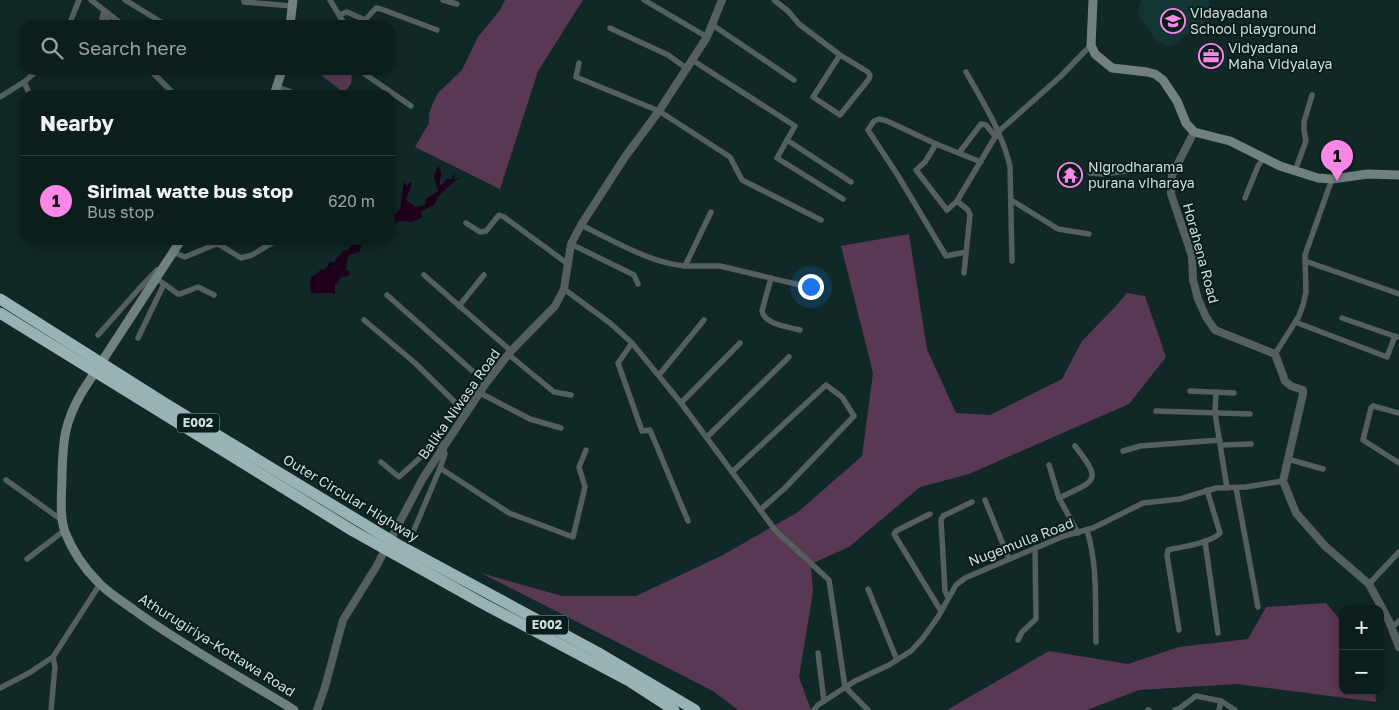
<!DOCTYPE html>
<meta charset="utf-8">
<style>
:root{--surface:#0c1e1c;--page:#152725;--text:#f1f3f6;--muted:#9aa2a3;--line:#2c3c3b;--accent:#fa87e7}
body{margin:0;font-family:"Golos Text",sans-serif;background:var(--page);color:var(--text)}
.controls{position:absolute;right:15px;bottom:15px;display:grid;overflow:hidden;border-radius:10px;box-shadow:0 2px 12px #0003}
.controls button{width:45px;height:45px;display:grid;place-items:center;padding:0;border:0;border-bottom:1px solid var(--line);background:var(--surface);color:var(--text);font:25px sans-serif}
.you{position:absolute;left:810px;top:286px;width:18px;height:18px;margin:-12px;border:4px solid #fff;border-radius:50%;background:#1a73e8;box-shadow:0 0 0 8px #1a73e833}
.badge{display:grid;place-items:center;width:32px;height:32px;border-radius:50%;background:var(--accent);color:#111;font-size:16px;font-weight:700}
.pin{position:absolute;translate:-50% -41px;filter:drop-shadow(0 1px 2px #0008)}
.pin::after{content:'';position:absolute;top:26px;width:18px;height:15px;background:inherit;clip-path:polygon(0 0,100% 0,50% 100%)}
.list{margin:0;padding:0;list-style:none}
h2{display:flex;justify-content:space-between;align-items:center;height:65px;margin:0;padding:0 20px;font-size:21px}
h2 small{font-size:16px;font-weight:400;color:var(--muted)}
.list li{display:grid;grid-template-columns:32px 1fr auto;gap:15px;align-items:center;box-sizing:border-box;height:90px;padding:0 20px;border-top:1px solid var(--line)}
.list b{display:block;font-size:19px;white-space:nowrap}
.list p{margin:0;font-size:16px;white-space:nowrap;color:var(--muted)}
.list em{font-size:16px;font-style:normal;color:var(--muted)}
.icon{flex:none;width:28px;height:28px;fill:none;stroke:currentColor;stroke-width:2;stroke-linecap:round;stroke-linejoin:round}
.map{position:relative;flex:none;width:1399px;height:710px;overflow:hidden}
.search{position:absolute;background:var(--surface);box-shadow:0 2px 12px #0003;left:20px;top:20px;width:375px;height:55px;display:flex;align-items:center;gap:12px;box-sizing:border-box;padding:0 18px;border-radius:15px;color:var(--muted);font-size:19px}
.panel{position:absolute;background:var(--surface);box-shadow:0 2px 12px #0003;left:20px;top:90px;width:375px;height:155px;border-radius:15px}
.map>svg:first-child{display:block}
</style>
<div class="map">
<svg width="1399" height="710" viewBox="0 0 1399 710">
<rect width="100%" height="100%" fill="#102826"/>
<!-- built -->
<polygon fill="#123432" points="1141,0 1209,0 1211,8 1201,27 1184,36 1177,43 1169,47 1157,41 1137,14"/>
<!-- green -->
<g fill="#593853">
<polygon points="505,0 583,0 538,71 500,189 415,147 429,123 429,114 432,105 438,93 462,70 478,37 500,10"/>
<polygon points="315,70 348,70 352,74 351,84 344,93"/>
<polygon points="909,234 927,349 956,413 990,415 1062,379 1082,341 1114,308 1127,293 1145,296 1166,357 1129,404 969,474 920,487 849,547 811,564 813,592 799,677 811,710 738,710 713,691 481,573 562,596 636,596 721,556 798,512 862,456 873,373 841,246"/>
<polygon points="1326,603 1343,623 1343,691 1375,691 1376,702 1237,684 1139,690 1087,710 947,710 1049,651 1128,664 1179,647 1248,639 1266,607"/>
</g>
<!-- water -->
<g fill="#1e001a">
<path d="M438,166C444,173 439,178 440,185H442L447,179H451L456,172L453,180L460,177C450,186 439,192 435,204L420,212L423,217L412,222L402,221L396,222L394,228H390V218L400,209L404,182L407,186L410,182L412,183L406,200L415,207L425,205L426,199L438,191L434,176Z"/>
<path d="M355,240H363L359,252L349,255L347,260L346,270L350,271L349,276L340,277L338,284L335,283V294C327,291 320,294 311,293L310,284L311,277L318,273L320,270L325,269L330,262H334L343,251L348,250Z"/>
</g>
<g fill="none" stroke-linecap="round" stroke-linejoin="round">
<!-- minor -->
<g stroke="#555f5e" stroke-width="5.5">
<polyline points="91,0 123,25"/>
<polyline points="125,0 166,25"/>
<polyline points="244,0 244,2 292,6"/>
<polyline points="330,0 345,25"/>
<polyline points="443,0 457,4"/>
<polyline points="644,0 707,37"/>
<polyline points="774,0 788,11 799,24 840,55 868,72 870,75 869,79 840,115 813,97 840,55"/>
<polyline points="339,15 347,12 365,20 376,8 381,9 437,30"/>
<polyline points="711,24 794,80"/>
<polyline points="69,25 79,0"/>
<polyline points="101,25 103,14 108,18"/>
<polyline points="610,28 668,55 686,68"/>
<polyline points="692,60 795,126 777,158 843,199"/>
<polyline points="579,63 576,77 659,111 730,157 742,180 821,220"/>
<polyline points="150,70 175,95"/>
<polyline points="359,70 411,106"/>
<path d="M966,72C983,102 1002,132 1010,166L1012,261"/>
<polyline points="24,82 30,95"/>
<polyline points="278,87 299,95"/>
<polyline points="0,97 24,82 38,70"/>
<polyline points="787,140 851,182"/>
<polyline points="936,144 887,121 879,119 874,121 868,130 897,174 946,256 966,252"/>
<polyline points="959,153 981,124 986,125 996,137"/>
<polyline points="981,162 936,144 925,162 916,170 947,210 957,201 998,132 1061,76 1091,45"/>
<polyline points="1295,171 1306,141 1304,130 1304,122 1312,95"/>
<polyline points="1090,173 1102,174 1154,168 1174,171"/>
<polyline points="1245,198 1258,166 1264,157"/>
<polyline points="1011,200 1058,229 1089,234"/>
<polyline points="957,201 968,210 970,215 964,273"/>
<polyline points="466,223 480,232 486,231 499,215 504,217 568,264"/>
<path d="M581,225C612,240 650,263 685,266L711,212"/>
<polyline points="571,244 634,275 638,284"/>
<polyline points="173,252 185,257 216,244 220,245 241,258 252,255 277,240"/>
<polyline points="1305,261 1399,294"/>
<polyline points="685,266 720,266 817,289"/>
<polyline points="424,275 511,351"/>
<polyline points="156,278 178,294 180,294 198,287 214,295"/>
<path d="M771,278L762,311C765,325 789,327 800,330"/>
<polyline points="564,289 610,323 632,343 681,403 775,530 829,580 845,687 868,710"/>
<polyline points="387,295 486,383"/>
<polyline points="459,306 484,275"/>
<polyline points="1342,318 1397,337"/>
<polyline points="364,320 415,363 467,414"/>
<polyline points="1295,322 1387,357 1395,336"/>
<polyline points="98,335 138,290 157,270"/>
<polyline points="138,338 164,284"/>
<polyline points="632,343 618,363 642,431 650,430 688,521"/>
<polyline points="508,354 554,392 571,395"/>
<polyline points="1275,354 1299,316 1303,305 1306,292 1305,255 1332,179"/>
<polyline points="659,375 704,320"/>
<polyline points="1190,391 1234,393"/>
<polyline points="1216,392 1215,413 1227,488"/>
<polyline points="480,393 530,419 561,428"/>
<polyline points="681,403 740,343"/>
<polyline points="1156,411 1250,414"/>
<polyline points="1399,413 1373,406 1371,408 1363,440 1399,463"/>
<polyline points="707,437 789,357"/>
<polyline points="1221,445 1251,444"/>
<polyline points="1123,451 1140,446 1220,440"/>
<polyline points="1288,459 1323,469"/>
<polyline points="381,462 399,477 434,445 446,442"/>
<polyline points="1049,465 1059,498 1078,533"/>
<polyline points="440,468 509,513 573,537 585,487 579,467 586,450"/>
<polyline points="732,472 826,385 842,397 854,416 784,489 760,510"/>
<polyline points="6,480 63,521"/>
<polyline points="1236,488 1258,607"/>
<path d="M1059,498C1096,480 1103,482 1075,446"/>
<polyline points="985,500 1009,559"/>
<polyline points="930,514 896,531 894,534 941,611"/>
<polyline points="414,530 440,468 445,454 443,446"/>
<path d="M1087,530C1098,566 1095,605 1096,642"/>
<polyline points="1205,541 1218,633"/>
<polyline points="27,559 65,530"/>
<polyline points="1369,584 1399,552"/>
<polyline points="868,589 897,660"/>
<polyline points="948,597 945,591 941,520 943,516 972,502"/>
<polyline points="1391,628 1399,621"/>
<path d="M1179,630L1167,555L1168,550C1181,547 1211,543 1220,533L1207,490"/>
<polyline points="1018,640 1022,632 1036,619 1035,548"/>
<polyline points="818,653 824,701"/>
<polyline points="0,688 29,673 53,657 100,584"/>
<polyline points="51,710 55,667 53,657"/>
<polyline points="814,710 818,705 855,681 889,665 911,651 923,638 938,617 956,585 965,578 1064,536 1093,528 1143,503 1180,499 1216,488 1246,487 1283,481"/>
<polyline points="1148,710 1149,710"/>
<polyline points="1175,710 1180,708 1196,696 1221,701 1235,710"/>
<polyline points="1219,710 1221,701"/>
</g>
<!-- tertiary -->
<g stroke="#555f5e" stroke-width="8">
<polyline points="1194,132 1172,175 1171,194 1192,256 1193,280 1198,299 1206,317 1215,330 1275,354 1285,381 1291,386 1303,390 1303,394 1283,481 1296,513 1325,546 1369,584 1389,621 1399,647"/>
<polyline points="317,710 325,687 343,620 376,567 423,478 486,383 511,351 555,306 564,289 571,244 581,225 625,157 659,111 707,37 722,0"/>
</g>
<!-- secondary -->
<g stroke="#708180" stroke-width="9">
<polyline points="1093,0 1091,45 1095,54 1112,68 1147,72 1155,74 1163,80 1177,101 1186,123 1194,132 1230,141 1280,166 1318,178 1332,179 1368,174 1399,175"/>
<polyline points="290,25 293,0"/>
<polyline points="274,95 282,70"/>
<path d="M181,240L82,392C64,423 63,440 62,475C62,493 59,515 65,532C72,550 84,568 98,582C108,593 122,601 134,610C185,647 241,677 294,710"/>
</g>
<!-- motorway -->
<g stroke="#98b3b1" stroke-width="11">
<polyline points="0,299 166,404 397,544 597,652 695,710"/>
<polyline points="0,313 353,531 480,602 629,681 674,710"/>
</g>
</g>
<!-- icons -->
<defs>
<symbol id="school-ring" viewBox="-11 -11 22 22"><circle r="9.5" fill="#071e1d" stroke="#fa87e7" stroke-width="1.5"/><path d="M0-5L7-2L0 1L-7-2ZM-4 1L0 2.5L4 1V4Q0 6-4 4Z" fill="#fa87e7"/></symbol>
<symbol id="office-ring" viewBox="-11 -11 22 22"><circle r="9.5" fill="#071e1d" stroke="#fa87e7" stroke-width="1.5"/><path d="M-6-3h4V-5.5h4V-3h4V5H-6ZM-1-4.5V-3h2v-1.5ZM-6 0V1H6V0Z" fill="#fa87e7"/></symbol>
<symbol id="temple-ring" viewBox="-11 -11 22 22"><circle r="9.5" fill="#071e1d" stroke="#fa87e7" stroke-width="1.5"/><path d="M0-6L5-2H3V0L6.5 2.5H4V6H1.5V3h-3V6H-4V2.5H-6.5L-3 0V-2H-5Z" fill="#fa87e7"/></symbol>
</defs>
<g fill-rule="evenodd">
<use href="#school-ring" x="1159" y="7" width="28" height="28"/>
<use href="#office-ring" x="1197" y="42" width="28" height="28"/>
<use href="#temple-ring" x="1056" y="161" width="28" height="28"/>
</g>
<g text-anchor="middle" stroke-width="4" stroke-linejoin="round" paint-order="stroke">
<!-- shield labels -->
<g fill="#071e1d" stroke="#94a4a3" stroke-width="1">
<rect x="177" y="413.5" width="42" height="19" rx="4"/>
<rect x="526" y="615.5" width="42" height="19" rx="4"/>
</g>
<g font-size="12" font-weight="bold" fill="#d0dddc">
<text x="198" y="427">E002</text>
<text x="547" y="629">E002</text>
</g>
<!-- poi labels -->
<g font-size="14" fill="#d0dddc" stroke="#071e1d" text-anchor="start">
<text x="1190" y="18">Vidayadana<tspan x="1190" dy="16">School playground</tspan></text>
<text x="1228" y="53">Vidyadana<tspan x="1228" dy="16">Maha Vidyalaya</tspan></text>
<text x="1088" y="172">Nigrodharama<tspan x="1088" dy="16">purana viharaya</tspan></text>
</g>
<!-- street labels -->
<g font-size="14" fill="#d0dddc" stroke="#071e1d">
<text transform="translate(1201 253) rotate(75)" y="5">Horahena Road</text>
<text transform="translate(459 404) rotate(-55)" y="5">Balika Niwasa Road</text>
<text transform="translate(351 498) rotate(31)" y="5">Outer Circular Highway</text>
<text transform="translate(1021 542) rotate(-21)" y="5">Nugemulla Road</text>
<text transform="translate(217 645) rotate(32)" y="5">Athurugiriya-Kottawa Road</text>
</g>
</g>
</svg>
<div class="controls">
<button>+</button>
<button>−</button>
</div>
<div class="you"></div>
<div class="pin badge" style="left:1337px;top:181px">1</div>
<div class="search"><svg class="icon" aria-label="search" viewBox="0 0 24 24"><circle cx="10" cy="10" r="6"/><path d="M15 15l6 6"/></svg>Search here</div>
<section class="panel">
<h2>Nearby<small></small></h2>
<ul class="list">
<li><span class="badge">1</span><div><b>Sirimal watte bus stop</b><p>Bus stop</p></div><em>620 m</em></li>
</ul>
</section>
</div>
